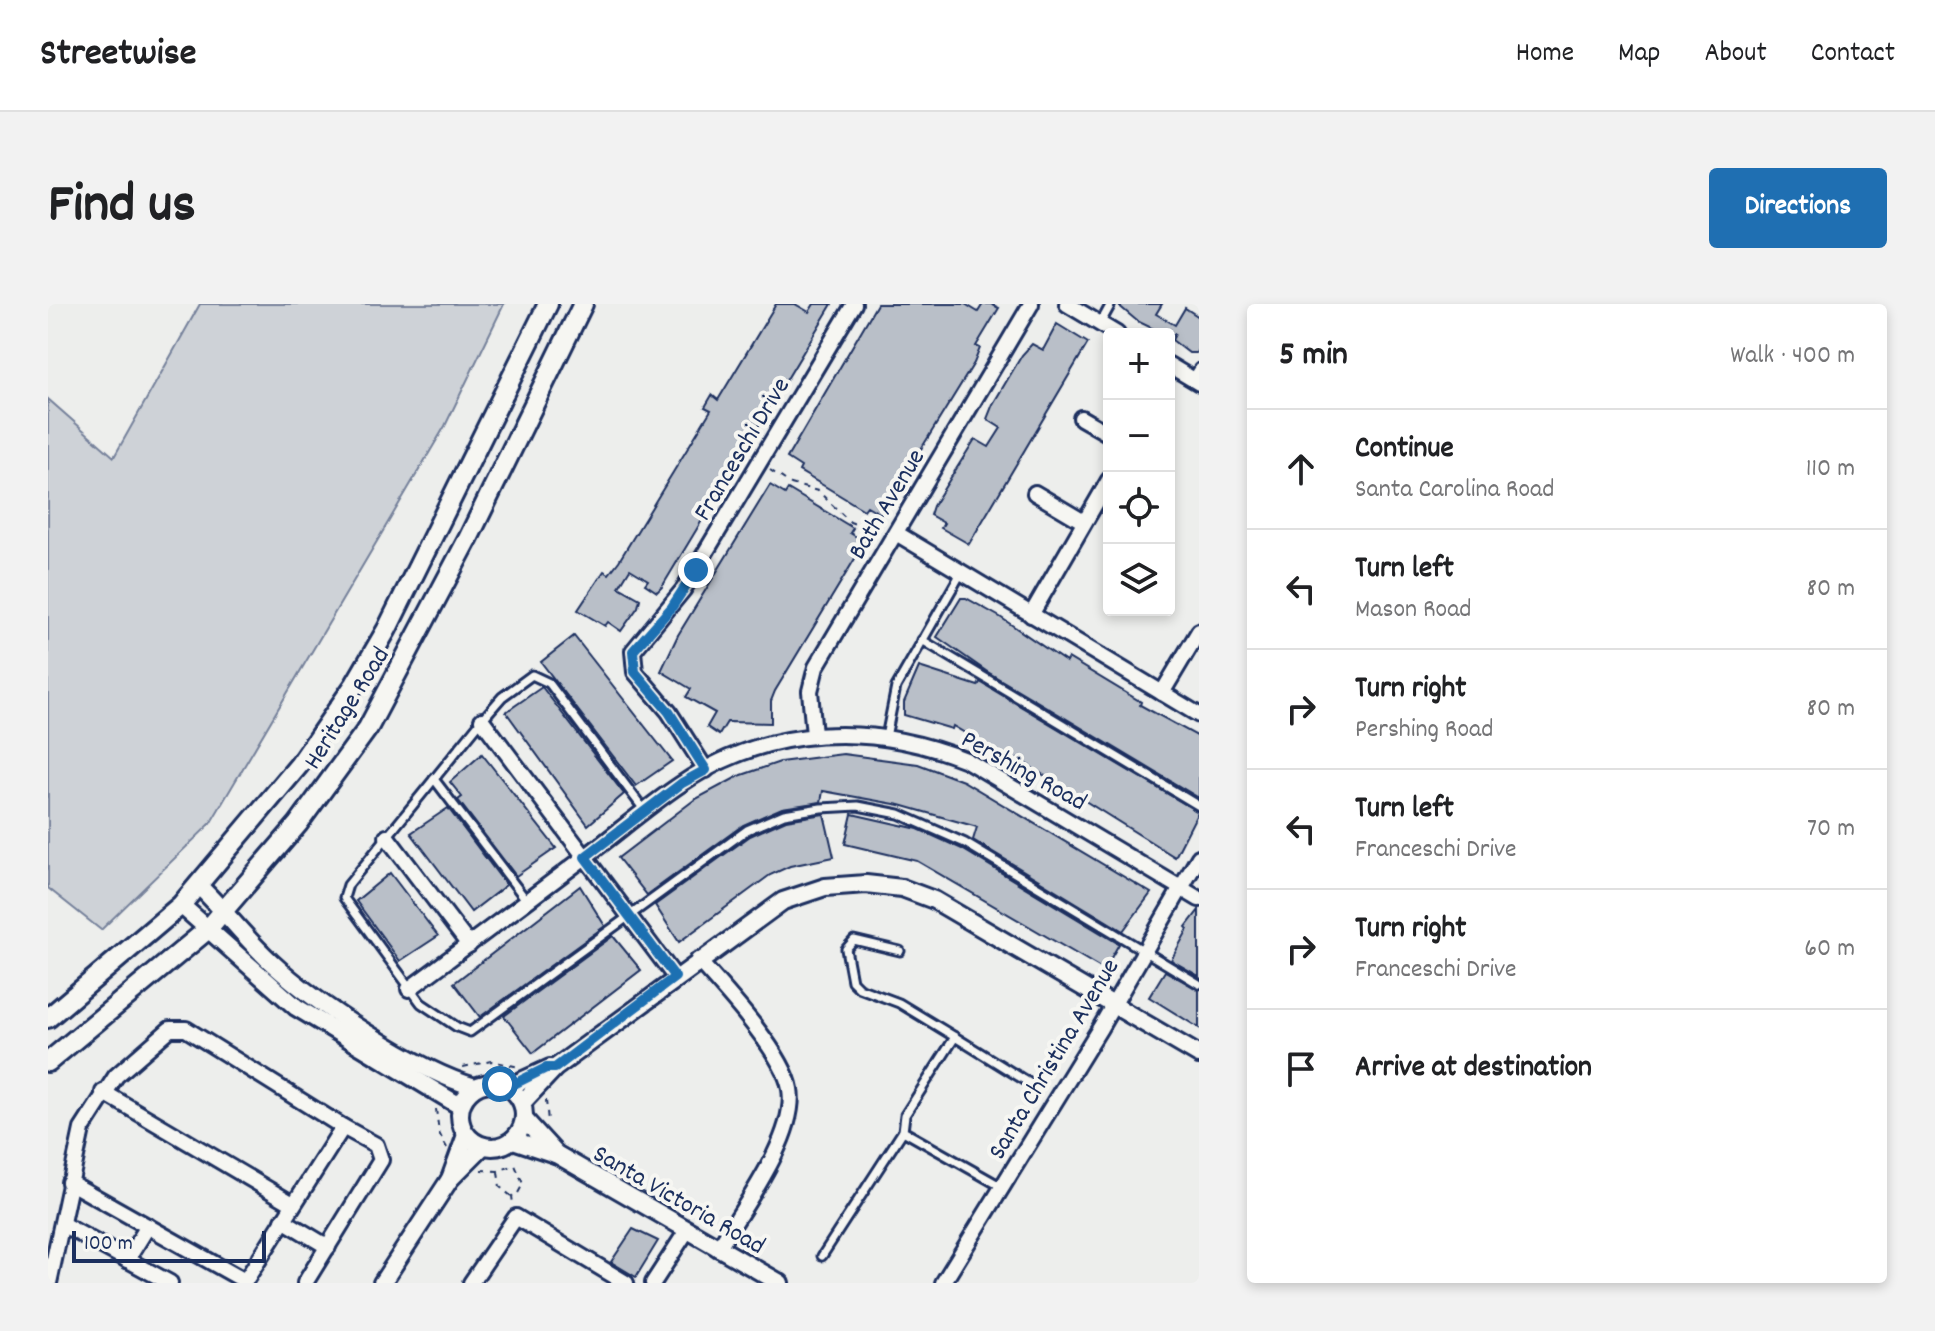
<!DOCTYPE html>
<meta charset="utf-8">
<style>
:root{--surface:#fff;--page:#f2f2f2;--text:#202124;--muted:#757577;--line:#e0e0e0;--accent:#1f6fb2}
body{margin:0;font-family:Dekko,sans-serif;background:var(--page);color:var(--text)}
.controls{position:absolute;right:24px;top:24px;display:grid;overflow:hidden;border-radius:8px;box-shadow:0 4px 12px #0003}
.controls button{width:72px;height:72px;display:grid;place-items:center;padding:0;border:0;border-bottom:2px solid var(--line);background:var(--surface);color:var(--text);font:40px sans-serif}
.scale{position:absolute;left:24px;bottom:20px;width:194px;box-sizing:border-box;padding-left:8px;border:4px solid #1b2f5e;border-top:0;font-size:22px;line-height:28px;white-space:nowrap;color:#1b2f5e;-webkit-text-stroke:6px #f6f6f2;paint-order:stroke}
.stop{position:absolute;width:24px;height:24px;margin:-18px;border:6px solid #1f6fb2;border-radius:50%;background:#fff}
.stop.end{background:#1f6fb2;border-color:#fff;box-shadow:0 2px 8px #0008}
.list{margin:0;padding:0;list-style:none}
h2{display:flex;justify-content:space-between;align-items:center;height:104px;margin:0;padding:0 32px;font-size:34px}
h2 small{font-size:26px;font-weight:400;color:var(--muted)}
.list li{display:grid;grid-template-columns:52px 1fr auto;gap:24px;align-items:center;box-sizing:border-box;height:120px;padding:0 32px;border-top:2px solid var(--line)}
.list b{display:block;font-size:30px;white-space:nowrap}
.list p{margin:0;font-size:26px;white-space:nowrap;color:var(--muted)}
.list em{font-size:26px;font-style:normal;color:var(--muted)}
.icon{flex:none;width:44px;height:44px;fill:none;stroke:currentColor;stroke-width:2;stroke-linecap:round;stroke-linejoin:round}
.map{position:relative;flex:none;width:1151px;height:979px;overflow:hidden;border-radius:8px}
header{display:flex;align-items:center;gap:48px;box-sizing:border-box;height:112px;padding:0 40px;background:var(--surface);border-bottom:2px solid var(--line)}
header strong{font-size:38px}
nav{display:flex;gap:44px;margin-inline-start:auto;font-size:28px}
.intro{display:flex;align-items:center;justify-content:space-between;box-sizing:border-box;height:192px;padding:0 48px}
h1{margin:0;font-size:56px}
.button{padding:20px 36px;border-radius:8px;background:var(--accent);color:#fff;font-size:28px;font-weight:700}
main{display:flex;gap:48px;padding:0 48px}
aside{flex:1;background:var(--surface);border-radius:8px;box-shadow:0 4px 12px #0003}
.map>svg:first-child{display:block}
</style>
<header>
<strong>Streetwise</strong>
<nav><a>Home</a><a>Map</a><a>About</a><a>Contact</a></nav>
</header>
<div class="intro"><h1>Find us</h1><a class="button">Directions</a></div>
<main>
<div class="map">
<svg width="1151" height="979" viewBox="0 0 1151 979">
<rect width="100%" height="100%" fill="#edeeec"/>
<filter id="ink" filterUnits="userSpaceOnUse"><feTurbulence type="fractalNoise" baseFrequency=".0125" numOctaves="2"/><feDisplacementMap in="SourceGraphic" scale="16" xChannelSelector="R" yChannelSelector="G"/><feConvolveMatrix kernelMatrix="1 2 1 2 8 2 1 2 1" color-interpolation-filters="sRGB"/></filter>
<g filter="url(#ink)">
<!-- green -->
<polygon fill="#ced2d7" stroke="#74809a" stroke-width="2" points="152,0 456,0 397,122 162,520 53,626 0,584 0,95 66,153"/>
<!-- building -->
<g fill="#b9bfc8" stroke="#1b2f5e" stroke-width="2">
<polygon points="728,0 747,0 761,8 766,0 784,0 614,283 609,288 597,280 600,276 582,265 571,283 592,295 590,303 573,327 560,318 557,322 530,306 556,267 561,270 571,257 663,106 657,103 664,91 670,96"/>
<polygon points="829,0 917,0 930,8 935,0 943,0 951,4 928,42 932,44 926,59 833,210 819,202 816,206 778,183 751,167 753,163 739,154"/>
<polygon points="1069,0 1114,0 1108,10 1127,21 1137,4 1151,13 1151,44 1148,49 1141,49 1124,36 1127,30 1116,30 1089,17"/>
<polygon points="1009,20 1040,39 921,240 893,224 896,219 882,211 885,202 927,135 941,143 953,124 939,115 945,100 974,51 984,40 995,46"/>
<polygon points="722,181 737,190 740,185 805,224 802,229 817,238 727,387 723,397 723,419 679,418 671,431 659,423 667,409 638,393 643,385 613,367 630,331"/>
<polygon points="913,294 918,294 952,313 1018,358 1020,354 1093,398 1092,401 1151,433 1151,494 938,367 889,333"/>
<polygon points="526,332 624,457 588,482 493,358"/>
<polygon points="871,363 930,382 932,378 1150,508 1127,553 970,455 968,458 956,452 905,422 904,425 856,411 856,398"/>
<polygon points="494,383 576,490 540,521 458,408"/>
<polygon points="434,450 508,544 468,572 410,496 414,493 402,478"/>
<polygon points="795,450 870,460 915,477 1103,589 1075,627 925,536 929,523 852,501 775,487 773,498 734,504 695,521 599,591 570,554 646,496 691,472 732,458"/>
<polygon points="400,504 458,581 423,608 363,529"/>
<polygon points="776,510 786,553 742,562 722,571 631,638 607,601 702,532 738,516"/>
<polygon points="804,510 870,525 914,545 1071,640 1056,666 869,557 797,540"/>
<polygon points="342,569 390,632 352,657 308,597"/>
<polygon points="532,582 557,622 432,713 406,679"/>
<polygon points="1151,606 1151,672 1123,656 1140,625 1138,623"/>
<polygon points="565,632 593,666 485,749 456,712"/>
<polygon points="1117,667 1151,686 1151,724 1101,693"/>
<polygon points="585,925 610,937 588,973 563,958"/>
</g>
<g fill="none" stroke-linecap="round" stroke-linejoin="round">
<defs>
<g id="service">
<polyline points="1052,20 1063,0"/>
<polyline points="1144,75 1151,64"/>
<polyline points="874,336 1151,502"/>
<polyline points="838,433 848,383 913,269"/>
<polyline points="386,475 479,597"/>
<polyline points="597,507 501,379 484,371 454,393 434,416 300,581 296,594 373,699 409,723 422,728 699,526 736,510 773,504 810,502 851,510 917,539 1151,680"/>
<polyline points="852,647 806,636 798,645 804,677 811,684 851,699 907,733"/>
<polyline points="855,827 954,883"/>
<polyline points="774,952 855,827 857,811 907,733 983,780"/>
</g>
<g id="minor">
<polyline points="1019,0 1069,30"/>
<polyline points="1121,61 1151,79"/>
<polyline points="1033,114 1061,130"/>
<polyline points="987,189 1036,218"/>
<polyline points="848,229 1151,411"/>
<polyline points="983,311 1061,176"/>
<polyline points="1114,389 1151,327"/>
<polyline points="434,416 627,673"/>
<polyline points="766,431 762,387 768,363 983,0"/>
<polyline points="658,466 621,408 587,368 585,347 635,286 806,0"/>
<polyline points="339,533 421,641"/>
<path d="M650,656C675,684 736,749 742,785C750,831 693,906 670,945"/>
<path d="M361,685C420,641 478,598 537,553C569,529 600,502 633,480C721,421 823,418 918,456L1151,595"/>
<polyline points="55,788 245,900"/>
<polyline points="21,878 197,977"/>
<polyline points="235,916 280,943"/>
<polyline points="14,920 122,979"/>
<polyline points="79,956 100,922"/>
<polyline points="1,979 34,825 68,772 122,725 138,725 295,823 196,979"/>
<polyline points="257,979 333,856 328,841 295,823"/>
<polyline points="423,979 468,913 578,979"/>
<polyline points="605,979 638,928"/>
<polyline points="895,979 1052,724 1151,553"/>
</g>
<g id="tertiary">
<path d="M150,581C176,606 197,634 223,658C267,699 369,767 427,783"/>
<polyline points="133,601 248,703 412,802"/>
<circle cx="444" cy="811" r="32"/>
<polyline points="460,783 502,764"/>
<polyline points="474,799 507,764 735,597 777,583 818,580 854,584 886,596 1151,751"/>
<polyline points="476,815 508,850 732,979"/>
<polyline points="465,836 507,850"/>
<polyline points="402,875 435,842"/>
<polyline points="334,979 402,875 418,831"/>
</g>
<g id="secondary">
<polyline points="0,714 133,601 251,461 307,380 339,325 500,0"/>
<polyline points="0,758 159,626 250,520 320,424 420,235 535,0"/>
</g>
</defs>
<!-- service casing -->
<use href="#service" stroke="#1b2f5e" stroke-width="13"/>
<!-- minor casing -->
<use href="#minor" stroke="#1b2f5e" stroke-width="20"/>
<!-- tertiary casing -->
<use href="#tertiary" stroke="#1b2f5e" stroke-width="22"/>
<!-- secondary casing -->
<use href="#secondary" stroke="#1b2f5e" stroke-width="24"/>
<!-- path -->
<g stroke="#1b2f5e" stroke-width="2" stroke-dasharray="6 6" stroke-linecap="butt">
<polyline points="722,166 743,180 770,187 802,218 831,229"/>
<polyline points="415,763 443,757 471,763"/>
<polyline points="498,796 500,818"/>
<polyline points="388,805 391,829 399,844"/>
<polyline points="433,866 450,867 467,861 475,880 469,891 464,892 465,900"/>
<polyline points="450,868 452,883 463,892"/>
</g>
<!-- service -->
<use href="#service" stroke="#f6f6f2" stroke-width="7"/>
<!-- minor -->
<use href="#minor" stroke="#f6f6f2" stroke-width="14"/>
<!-- tertiary -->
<use href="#tertiary" stroke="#f6f6f2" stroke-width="16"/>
<!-- secondary -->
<use href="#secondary" stroke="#f6f6f2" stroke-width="18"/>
</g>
</g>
<g fill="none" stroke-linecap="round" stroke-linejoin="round" filter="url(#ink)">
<!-- route -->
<polyline stroke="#1f6fb2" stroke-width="10" points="452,780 460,783 498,764 507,764 627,673 537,553 634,479 658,466 621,408 587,368 585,347 624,303 648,266"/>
</g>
<g text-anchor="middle" stroke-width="8" stroke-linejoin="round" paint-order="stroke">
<!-- street labels -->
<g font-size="26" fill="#1b2f5e" stroke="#f6f6f2">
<text transform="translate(692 144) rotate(-59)" y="9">Franceschi Drive</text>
<text transform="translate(837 199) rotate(-59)" y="9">Bath Avenue</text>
<text transform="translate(297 403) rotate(-58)" y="9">Heritage Road</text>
<text transform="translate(977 465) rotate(29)" y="9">Pershing Road</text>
<text transform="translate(1004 754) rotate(-59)" y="9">Santa Christina Avenue</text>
<text transform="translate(632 894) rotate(30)" y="9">Santa Victoria Road</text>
</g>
</g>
</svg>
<div class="controls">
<button>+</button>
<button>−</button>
<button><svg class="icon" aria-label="locate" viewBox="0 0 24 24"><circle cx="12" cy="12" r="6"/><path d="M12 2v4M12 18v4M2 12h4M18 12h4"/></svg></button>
<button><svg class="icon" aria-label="layers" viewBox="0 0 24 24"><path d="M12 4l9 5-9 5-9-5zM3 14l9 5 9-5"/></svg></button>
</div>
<div class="scale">100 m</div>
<div class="stop" style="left:452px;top:780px"></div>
<div class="stop end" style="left:648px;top:266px"></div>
</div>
<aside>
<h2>5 min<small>Walk · 400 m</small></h2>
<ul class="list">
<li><svg class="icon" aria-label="ahead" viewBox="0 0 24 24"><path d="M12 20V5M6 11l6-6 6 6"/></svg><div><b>Continue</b><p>Santa Carolina Road</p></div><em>110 m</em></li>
<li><svg class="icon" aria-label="left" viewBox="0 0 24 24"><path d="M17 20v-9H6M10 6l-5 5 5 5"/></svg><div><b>Turn left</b><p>Mason Road</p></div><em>80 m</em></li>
<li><svg class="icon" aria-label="right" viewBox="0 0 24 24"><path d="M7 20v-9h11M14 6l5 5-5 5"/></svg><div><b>Turn right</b><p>Pershing Road</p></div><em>80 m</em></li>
<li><svg class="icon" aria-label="left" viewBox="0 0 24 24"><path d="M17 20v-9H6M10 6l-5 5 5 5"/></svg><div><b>Turn left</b><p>Franceschi Drive</p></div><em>70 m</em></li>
<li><svg class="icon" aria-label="right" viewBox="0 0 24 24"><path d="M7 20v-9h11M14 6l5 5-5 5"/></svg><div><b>Turn right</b><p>Franceschi Drive</p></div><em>60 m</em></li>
<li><svg class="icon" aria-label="arrive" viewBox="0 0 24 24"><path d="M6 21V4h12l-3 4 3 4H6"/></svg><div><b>Arrive at destination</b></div></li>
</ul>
</aside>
</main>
